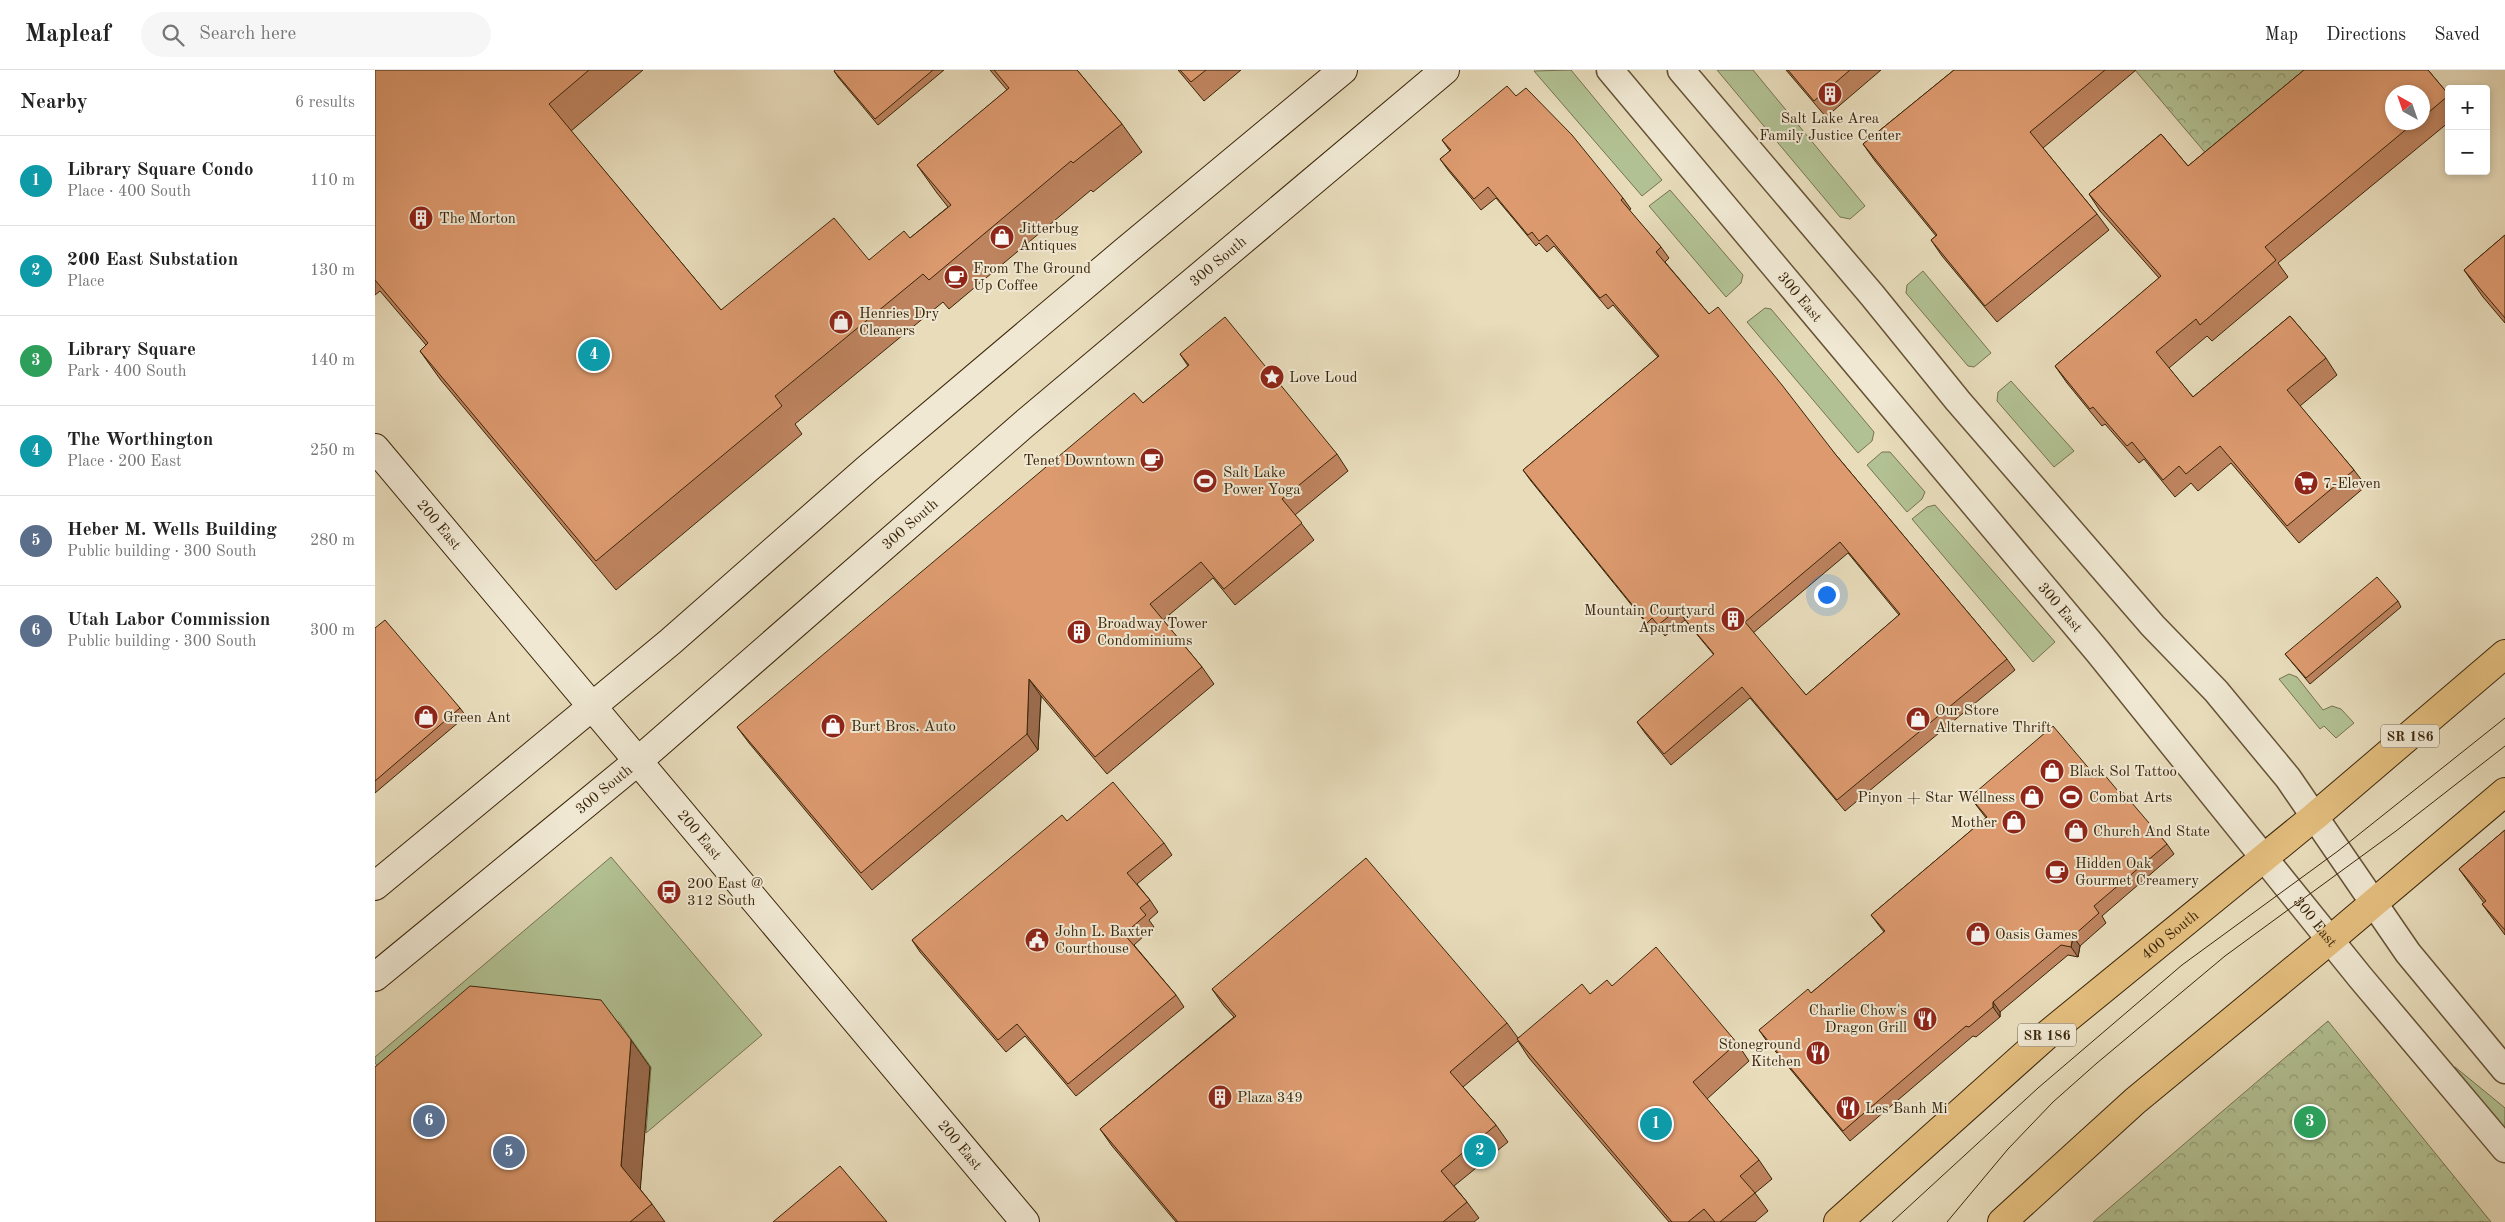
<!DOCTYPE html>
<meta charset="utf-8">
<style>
:root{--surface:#fff;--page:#f6f6f6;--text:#222;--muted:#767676;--line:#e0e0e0;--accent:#8f2418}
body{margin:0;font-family:"Old Standard TT",serif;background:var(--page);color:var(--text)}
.controls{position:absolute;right:15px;top:15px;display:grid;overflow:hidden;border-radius:5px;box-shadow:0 2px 8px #0003}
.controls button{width:45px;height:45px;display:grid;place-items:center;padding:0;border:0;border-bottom:1px solid var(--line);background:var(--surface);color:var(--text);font:25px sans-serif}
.compass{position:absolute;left:2010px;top:15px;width:45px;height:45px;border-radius:50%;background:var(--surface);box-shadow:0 2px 8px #0003;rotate:320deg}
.you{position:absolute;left:1451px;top:524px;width:18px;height:18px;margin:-12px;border:4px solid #fff;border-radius:50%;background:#1a73e8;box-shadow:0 0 0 8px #1a73e833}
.badge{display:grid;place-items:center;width:32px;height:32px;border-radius:50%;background:var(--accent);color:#fff;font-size:16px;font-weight:700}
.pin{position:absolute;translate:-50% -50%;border:2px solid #fff;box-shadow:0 1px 5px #0006}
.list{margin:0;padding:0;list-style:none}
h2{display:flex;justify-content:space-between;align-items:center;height:65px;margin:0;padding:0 20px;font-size:21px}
h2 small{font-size:16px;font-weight:400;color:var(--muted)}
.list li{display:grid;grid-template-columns:32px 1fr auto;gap:15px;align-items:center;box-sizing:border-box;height:90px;padding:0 20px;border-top:1px solid var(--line)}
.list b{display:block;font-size:19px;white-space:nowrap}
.list p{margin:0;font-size:16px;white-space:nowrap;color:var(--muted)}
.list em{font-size:16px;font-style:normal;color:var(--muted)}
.icon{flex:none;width:28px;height:28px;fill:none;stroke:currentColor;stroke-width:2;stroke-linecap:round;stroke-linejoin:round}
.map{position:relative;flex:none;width:2130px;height:1152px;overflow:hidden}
header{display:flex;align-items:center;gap:30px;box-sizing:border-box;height:70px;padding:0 25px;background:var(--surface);border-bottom:1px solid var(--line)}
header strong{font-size:24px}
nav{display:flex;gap:28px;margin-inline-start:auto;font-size:18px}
.search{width:350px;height:45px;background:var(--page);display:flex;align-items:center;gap:12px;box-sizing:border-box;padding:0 18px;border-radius:28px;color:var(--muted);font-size:19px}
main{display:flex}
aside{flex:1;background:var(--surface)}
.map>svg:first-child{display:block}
</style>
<header>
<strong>Mapleaf</strong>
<div class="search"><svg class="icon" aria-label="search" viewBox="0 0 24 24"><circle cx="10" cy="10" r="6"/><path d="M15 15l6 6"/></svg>Search here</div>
<nav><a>Map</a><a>Directions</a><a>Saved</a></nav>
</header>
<main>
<aside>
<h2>Nearby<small>6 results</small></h2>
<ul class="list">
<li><span class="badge" style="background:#0f9aa8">1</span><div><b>Library Square Condo</b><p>Place · 400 South</p></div><em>110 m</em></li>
<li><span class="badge" style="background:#0f9aa8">2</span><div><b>200 East Substation</b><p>Place</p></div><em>130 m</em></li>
<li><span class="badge" style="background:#2e9e5b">3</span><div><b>Library Square</b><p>Park · 400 South</p></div><em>140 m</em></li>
<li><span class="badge" style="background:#0f9aa8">4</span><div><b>The Worthington</b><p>Place · 200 East</p></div><em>250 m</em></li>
<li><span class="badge" style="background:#5c6f8a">5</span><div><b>Heber M. Wells Building</b><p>Public building · 300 South</p></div><em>280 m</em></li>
<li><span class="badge" style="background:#5c6f8a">6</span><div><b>Utah Labor Commission</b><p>Public building · 300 South</p></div><em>300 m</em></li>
</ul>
</aside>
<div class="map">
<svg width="2130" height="1152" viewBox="0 0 2130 1152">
<defs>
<pattern id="forest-crowns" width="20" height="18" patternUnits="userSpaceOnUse" patternTransform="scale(1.25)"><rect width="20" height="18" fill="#b2c193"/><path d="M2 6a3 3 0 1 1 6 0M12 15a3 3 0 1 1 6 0" fill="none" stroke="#929d76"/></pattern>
</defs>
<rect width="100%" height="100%" fill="#e8dcbb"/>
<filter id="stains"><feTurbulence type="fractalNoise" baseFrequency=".004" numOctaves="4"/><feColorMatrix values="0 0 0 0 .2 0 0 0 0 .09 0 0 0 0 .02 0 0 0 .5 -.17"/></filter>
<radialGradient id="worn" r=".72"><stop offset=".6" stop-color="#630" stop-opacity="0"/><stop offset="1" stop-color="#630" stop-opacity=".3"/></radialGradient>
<!-- green -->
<g fill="#b2c193" stroke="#76734e">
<polygon points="1196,0 1287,110 1267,126 1159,1"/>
<polygon points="1342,0 1378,0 1490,136 1475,149 1465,147"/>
<polygon points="1295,120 1368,205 1366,213 1351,227 1274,136"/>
<polygon points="1548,201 1616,283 1599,297 1593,296 1531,223 1532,215"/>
<polygon points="1390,238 1396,239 1499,362 1497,371 1483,383 1372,252"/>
<polygon points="1636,311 1699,381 1679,397 1622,331 1623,322"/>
<polygon points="1507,382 1515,382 1550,422 1547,429 1532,442 1492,395"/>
<polygon points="1560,435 1680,572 1658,592 1537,449 1552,437"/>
<polygon points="1914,604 1922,607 1948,640 1957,636 1966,639 1979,653 1961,668 1949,656 1945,659 1904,609"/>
<polygon points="236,787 387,965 271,1063 276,997 244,952 112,944 21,1019 0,993 0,987"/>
<polygon points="2080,997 2130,1038 2130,1065 2077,998"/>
</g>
<!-- forest -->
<g fill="url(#forest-crowns)" stroke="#76734e">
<polygon points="1760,0 1949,0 1839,93"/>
<polygon points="1953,951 2116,1152 1718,1152"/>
</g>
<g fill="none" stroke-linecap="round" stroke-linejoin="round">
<defs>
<g id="street">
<path id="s1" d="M1235,0L1723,582L1985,907L2130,1079"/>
<polyline points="1306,0 1497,225 1583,331 1778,556 1841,621 1913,708 2033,883 2130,1000"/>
</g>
<g id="secondary">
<path id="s2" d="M0,378L650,1152"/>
<polyline points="0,816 295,572 492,399 749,182 968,0"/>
<path id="s3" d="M0,907L263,691L648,355L1070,0"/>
</g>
<g id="primary">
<path id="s4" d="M1463,1152L1673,964L1939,747L2130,584"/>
<polyline points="1627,1152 1760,1031 1955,870 2130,722"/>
</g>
</defs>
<!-- street casing -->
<use href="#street" stroke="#665336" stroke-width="29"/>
<!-- secondary casing -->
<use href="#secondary" stroke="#3a2509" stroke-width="30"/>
<!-- primary casing -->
<use href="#primary" stroke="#3a2509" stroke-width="30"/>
<!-- street -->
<use href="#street" stroke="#f0e8d3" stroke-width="26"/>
<!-- secondary -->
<use href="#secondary" stroke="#f0e8d3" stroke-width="28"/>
<!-- primary -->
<use href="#primary" stroke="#e4be7e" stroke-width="28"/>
<!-- tram -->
<g stroke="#3a2509" stroke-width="1">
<polyline points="1517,1152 1663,1018 1807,895 1963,781 2130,648"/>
<polyline points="1572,1152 1633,1079 1678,1032 1722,993 1850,886 2021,761 2130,676"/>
</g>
</g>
<!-- wall -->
<g fill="#be845f" stroke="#3a2509" fill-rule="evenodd">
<polygon points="0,0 268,0 196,61 346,240 494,190 535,168 573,137 562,123 542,95 632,20 615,0 702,0 747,54 767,82 718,122 716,120 574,239 568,232 420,354 427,364 241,520 65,309 45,281 51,275 5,221 0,225"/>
<polygon points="460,0 569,0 503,55 463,7 459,1"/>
<polygon points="803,0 866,0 829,31"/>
<polygon points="1411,0 1506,0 1451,47"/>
<polygon points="1579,0 1761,0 1668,78 1722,144 1734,160 1622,252 1567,186 1556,170 1561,166 1500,91 1488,74"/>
<path d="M1929,0H2053L2074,25V52L1903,193L1913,207L1837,271L1832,266L1794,298L1818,327L1915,246L1951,288L1962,305L1925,336L1979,400L1991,416L1924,473L1856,393L1823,421L1816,413L1800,427L1769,389L1764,393L1730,354L1727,356L1692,313L1680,296L1784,208L1725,141L1714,124L1786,64L1813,96ZM2018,22H2048V52H2018Z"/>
<path d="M1141,26L1248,128L1256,139L1254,140L1286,177L1294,188L1290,192L1334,244L1461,385L1632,589L1640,600L1470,741L1375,628L1296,695L1270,663L1262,652L1339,585L1310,550L1290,566L1285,559L1280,564L1156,411L1148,400L1283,287L1238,235L1233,239L1179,176L1172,182L1164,173L1161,176L1121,128L1106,140L1073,100L1065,89L1075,81L1067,70ZM1473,483L1524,545L1431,625L1378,563Z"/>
<polygon points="2130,165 2130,253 2108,227 2089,200"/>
<polygon points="805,284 962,384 973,401 920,445 939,470 860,535 838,508 788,550 827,597 839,614 732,704 666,626 663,680 497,820 374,673 362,657 768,333 813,296"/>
<polygon points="2023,531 2026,537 1935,614 1910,584"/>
<polygon points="0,558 85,638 91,646 0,723"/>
<polygon points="1722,708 1743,721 1792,774 1799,784 1727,846 1731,853 1705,876 1703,887 1693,885 1625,942 1625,947 1601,967 1598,966 1475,1071 1391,970 1384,960 1436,923 1509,862 1496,845 1611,748 1595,727"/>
<polygon points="692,751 789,773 797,785 762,814 775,830 783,842 774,850 779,857 759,875 801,925 809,937 701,1026 650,966 631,982 545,882 537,870"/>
<polygon points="2130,760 2130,865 2107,834 2109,833 2084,799"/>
<polygon points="1237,916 1362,973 1374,991 1332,1029 1384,1090 1397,1109 1380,1123 1393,1141 1380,1152 1294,1152 1154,988 1143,971 1088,1017 1121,1055 1133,1072 1079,1116 1092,1132 1104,1148 1099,1152 801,1152 737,1076 725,1059 859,947 849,936 837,919 1132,953 1143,968 1215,924"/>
<polygon points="275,997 265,1119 277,1134 290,1152 0,1152"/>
</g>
<!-- shaded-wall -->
<g fill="#9b6c4e" stroke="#3a2509">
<polygon points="654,609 666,626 663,680 652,664"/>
<polygon points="1698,866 1705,876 1703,887 1696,877"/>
<polygon points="1618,932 1625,942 1625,947 1618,937"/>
<polygon points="256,970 275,997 265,1123 246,1096"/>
</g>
<!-- building -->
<g fill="#dd9a6f" stroke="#3a2509" fill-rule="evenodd">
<polygon points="0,0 214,0 174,34 346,240 459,148 494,190 529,161 535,168 576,135 542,95 634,18 619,0 702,0 747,54 698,93 696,91 554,210 548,204 400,326 407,336 221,491 45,281 53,273 0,210"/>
<polygon points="460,0 558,0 500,49 459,1"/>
<polygon points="805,0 831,0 816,12"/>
<polygon points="1413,0 1475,0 1439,31"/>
<polygon points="1579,0 1730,0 1655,62 1722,144 1610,236 1556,170 1562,165 1488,74"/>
<polygon points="1929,0 2053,0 2074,25 2048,47 2048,22 2018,22 2018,52 2040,52 1890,177 1901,190 1825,255 1821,249 1781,282 1818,327 1915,246 1951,288 1912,320 1979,400 1912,456 1845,376 1811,404 1804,396 1788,410 1757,372 1752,376 1718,337 1715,339 1680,296 1786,206 1714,124 1786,64 1813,96"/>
<path d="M1132,16L1141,26L1151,18L1197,65L1248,128L1246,130L1286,177L1281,182L1334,244L1343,237L1407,315L1461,385L1632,589L1462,730L1367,617L1289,684L1262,652L1339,584L1302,540L1283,555L1277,548L1272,553L1148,400L1284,286L1231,224L1225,228L1172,165L1164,171L1157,162L1153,165L1113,117L1099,129L1065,89L1076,80L1067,70ZM1465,472L1525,544L1431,625L1370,552Z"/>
<polygon points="2130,165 2130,248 2089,200"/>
<polygon points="850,247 962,384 907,429 927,453 849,519 826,492 775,534 827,597 720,687 654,609 652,664 486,803 362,657 759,323 768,333 814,295 805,284"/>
<polygon points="2002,507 2023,531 1931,608 1910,584"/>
<polygon points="10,550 85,638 0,711 0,558"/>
<polygon points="1678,656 1722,708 1728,703 1743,721 1745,719 1792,774 1719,836 1724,843 1698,866 1696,877 1686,875 1618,932 1618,937 1594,957 1591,956 1468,1061 1384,960 1433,919 1436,923 1510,861 1496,845 1612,747 1595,727"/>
<polygon points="738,712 789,773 752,803 775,830 765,838 771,845 749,864 801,925 693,1014 642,954 623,970 537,870 687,745 692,751"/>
<polygon points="2130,760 2130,860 2107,834 2111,831 2084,799"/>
<polygon points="991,788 1132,953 1075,1002 1121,1055 1066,1101 1092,1132 1068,1152 803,1152 725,1059 861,946 837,919"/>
<polygon points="1281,877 1362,973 1318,1012 1384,1090 1365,1106 1380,1123 1345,1152 1340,1152 1329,1139 1313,1152 1297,1152 1142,969 1207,914 1215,924 1232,910 1237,916"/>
<polygon points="95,916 226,930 256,970 246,1096 277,1134 255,1152 0,1152 0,997"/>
<polygon points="465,1096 512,1152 398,1152"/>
</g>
<!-- icons -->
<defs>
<symbol id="building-disc" viewBox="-11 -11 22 22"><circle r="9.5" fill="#8f2418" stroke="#f0e8d3"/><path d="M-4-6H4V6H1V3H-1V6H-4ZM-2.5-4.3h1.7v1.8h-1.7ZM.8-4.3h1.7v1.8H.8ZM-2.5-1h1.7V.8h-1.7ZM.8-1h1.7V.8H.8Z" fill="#fff"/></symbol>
<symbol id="shop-disc" viewBox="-11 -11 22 22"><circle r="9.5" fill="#8f2418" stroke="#f0e8d3"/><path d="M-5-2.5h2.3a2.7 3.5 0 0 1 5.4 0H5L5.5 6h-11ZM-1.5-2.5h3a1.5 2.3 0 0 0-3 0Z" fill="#fff"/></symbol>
<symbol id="cafe-disc" viewBox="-11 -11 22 22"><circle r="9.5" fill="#8f2418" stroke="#f0e8d3"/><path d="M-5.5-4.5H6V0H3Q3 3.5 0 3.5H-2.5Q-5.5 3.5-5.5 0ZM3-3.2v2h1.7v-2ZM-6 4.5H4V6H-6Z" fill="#fff"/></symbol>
<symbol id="sight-disc" viewBox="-11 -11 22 22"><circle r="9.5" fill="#8f2418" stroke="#f0e8d3"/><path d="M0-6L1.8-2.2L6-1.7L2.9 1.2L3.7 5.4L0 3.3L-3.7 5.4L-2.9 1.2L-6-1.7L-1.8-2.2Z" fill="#fff"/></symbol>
<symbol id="stadium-disc" viewBox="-11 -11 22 22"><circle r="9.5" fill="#8f2418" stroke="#f0e8d3"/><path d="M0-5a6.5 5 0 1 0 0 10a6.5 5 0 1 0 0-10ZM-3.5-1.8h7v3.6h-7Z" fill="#fff"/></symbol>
<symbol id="supermarket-disc" viewBox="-11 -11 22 22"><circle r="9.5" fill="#8f2418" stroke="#f0e8d3"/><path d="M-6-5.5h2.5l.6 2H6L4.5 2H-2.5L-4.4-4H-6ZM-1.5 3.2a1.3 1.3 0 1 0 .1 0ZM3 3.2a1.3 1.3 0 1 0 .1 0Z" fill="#fff"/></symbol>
<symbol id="bus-disc" viewBox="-11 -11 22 22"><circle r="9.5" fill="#8f2418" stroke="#f0e8d3"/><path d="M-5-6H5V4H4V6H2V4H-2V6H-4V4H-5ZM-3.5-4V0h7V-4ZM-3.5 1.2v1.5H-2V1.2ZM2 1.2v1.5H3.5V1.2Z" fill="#fff"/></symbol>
<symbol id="civic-disc" viewBox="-11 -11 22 22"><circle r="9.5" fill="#8f2418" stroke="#f0e8d3"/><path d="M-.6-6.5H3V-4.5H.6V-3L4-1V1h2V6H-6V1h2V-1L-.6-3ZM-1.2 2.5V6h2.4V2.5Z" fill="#fff"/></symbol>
<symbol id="restaurant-disc" viewBox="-11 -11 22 22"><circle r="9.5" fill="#8f2418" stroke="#f0e8d3"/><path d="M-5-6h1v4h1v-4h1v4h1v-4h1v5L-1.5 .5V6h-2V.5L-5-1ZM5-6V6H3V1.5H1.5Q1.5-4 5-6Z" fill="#fff"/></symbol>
</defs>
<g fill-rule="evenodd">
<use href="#building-disc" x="1441" y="10" width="28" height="28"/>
<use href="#building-disc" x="32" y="134" width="28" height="28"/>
<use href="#shop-disc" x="613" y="153" width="28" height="28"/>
<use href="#cafe-disc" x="567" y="193" width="28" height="28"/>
<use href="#shop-disc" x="452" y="238" width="28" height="28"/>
<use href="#sight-disc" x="883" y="293" width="28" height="28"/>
<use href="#cafe-disc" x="763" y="376" width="28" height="28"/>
<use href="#stadium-disc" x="816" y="397" width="28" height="28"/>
<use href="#supermarket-disc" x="1917" y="399" width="28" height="28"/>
<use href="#building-disc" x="1344" y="535" width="28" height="28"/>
<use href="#building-disc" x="690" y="548" width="28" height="28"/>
<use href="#shop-disc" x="37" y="633" width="28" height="28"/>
<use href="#shop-disc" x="1529" y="635" width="28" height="28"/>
<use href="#shop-disc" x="444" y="642" width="28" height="28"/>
<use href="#shop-disc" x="1663" y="687" width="28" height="28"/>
<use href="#shop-disc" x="1643" y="713" width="28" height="28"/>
<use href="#stadium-disc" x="1682" y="713" width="28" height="28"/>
<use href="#shop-disc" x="1625" y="738" width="28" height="28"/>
<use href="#shop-disc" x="1687" y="747" width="28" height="28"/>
<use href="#cafe-disc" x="1668" y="788" width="28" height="28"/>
<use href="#bus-disc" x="280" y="808" width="28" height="28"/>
<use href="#shop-disc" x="1589" y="850" width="28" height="28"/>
<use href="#civic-disc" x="648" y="856" width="28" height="28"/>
<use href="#restaurant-disc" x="1536" y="935" width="28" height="28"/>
<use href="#restaurant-disc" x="1429" y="969" width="28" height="28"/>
<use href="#building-disc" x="831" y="1013" width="28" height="28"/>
<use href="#restaurant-disc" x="1459" y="1024" width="28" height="28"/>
</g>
<g text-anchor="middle" stroke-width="4" stroke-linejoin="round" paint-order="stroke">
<!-- shield labels -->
<g fill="#f0e8d3" stroke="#716046" stroke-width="1">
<rect x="2006" y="654.5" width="58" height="23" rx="4"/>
<rect x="1643" y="953.5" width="58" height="23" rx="4"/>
</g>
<g font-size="14" font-weight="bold" fill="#3a2509">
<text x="2035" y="671">SR 186</text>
<text x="1672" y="970">SR 186</text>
</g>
<!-- poi labels -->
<g font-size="15" fill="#3a2509" stroke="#f0e8d3" text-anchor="start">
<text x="1455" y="53" text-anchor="middle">Salt Lake Area<tspan x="1455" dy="17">Family Justice Center</tspan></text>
<text x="64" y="153">The Morton</text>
<text x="644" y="163">Jitterbug<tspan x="644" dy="17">Antiques</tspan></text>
<text x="598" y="203">From The Ground<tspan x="598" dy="17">Up Coffee</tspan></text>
<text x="484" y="248">Henries Dry<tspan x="484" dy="17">Cleaners</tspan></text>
<text x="914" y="312">Love Loud</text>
<text x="760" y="395" text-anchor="end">Tenet Downtown</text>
<text x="848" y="407">Salt Lake<tspan x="848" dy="17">Power Yoga</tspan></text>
<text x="1948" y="418">7-Eleven</text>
<text x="1340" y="545" text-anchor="end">Mountain Courtyard<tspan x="1340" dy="17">Apartments</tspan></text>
<text x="722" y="558">Broadway Tower<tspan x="722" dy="17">Condominiums</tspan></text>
<text x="1560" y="645">Our Store<tspan x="1560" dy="17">Alternative Thrift</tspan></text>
<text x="68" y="652">Green Ant</text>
<text x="476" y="661">Burt Bros. Auto</text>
<text x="1694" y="706">Black Sol Tattoo</text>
<text x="1640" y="732" text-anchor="end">Pinyon + Star Wellness</text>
<text x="1714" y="732">Combat Arts</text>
<text x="1622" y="757" text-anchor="end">Mother</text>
<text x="1718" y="766">Church And State</text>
<text x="1700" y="798">Hidden Oak<tspan x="1700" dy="17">Gourmet Creamery</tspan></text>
<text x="312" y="818">200 East @<tspan x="312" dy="17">312 South</tspan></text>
<text x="680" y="866">John L. Baxter<tspan x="680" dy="17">Courthouse</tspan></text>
<text x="1620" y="869">Oasis Games</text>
<text x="1532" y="945" text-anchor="end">Charlie Chow's<tspan x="1532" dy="17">Dragon Grill</tspan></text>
<text x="1426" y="979" text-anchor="end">Stoneground<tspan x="1426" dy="17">Kitchen</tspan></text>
<text x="862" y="1032">Plaza 349</text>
<text x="1490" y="1043">Les Banh Mi</text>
</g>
<!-- street labels -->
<g font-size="15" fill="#3a2509" stroke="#f0e8d3">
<text dy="5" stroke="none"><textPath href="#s3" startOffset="1106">300 South</textPath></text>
<text dy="5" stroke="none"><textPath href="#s1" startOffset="296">300 East</textPath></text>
<text dy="5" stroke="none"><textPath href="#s3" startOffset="701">300 South</textPath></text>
<text dy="5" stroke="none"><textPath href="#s2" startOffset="100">200 East</textPath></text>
<text dy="5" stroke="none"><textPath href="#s1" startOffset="701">300 East</textPath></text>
<text dy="5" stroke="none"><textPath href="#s3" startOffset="296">300 South</textPath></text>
<text dy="5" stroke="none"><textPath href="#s2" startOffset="505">200 East</textPath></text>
<text dy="5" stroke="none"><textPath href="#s1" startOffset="1106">300 East</textPath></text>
<text dy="5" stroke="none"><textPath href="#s4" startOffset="439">400 South</textPath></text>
<text dy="5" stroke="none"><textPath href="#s2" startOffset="910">200 East</textPath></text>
</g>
</g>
<rect width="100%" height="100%" filter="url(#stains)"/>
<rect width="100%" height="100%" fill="url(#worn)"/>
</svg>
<div class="controls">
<button>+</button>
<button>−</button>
</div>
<svg class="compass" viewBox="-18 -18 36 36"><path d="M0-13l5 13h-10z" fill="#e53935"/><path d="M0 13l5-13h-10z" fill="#767676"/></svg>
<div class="you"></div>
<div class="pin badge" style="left:1281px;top:1054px;background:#0f9aa8">1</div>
<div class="pin badge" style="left:1105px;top:1081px;background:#0f9aa8">2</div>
<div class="pin badge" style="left:1935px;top:1052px;background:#2e9e5b">3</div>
<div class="pin badge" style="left:219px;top:285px;background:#0f9aa8">4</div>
<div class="pin badge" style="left:134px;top:1082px;background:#5c6f8a">5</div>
<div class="pin badge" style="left:54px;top:1051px;background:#5c6f8a">6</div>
</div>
</main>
